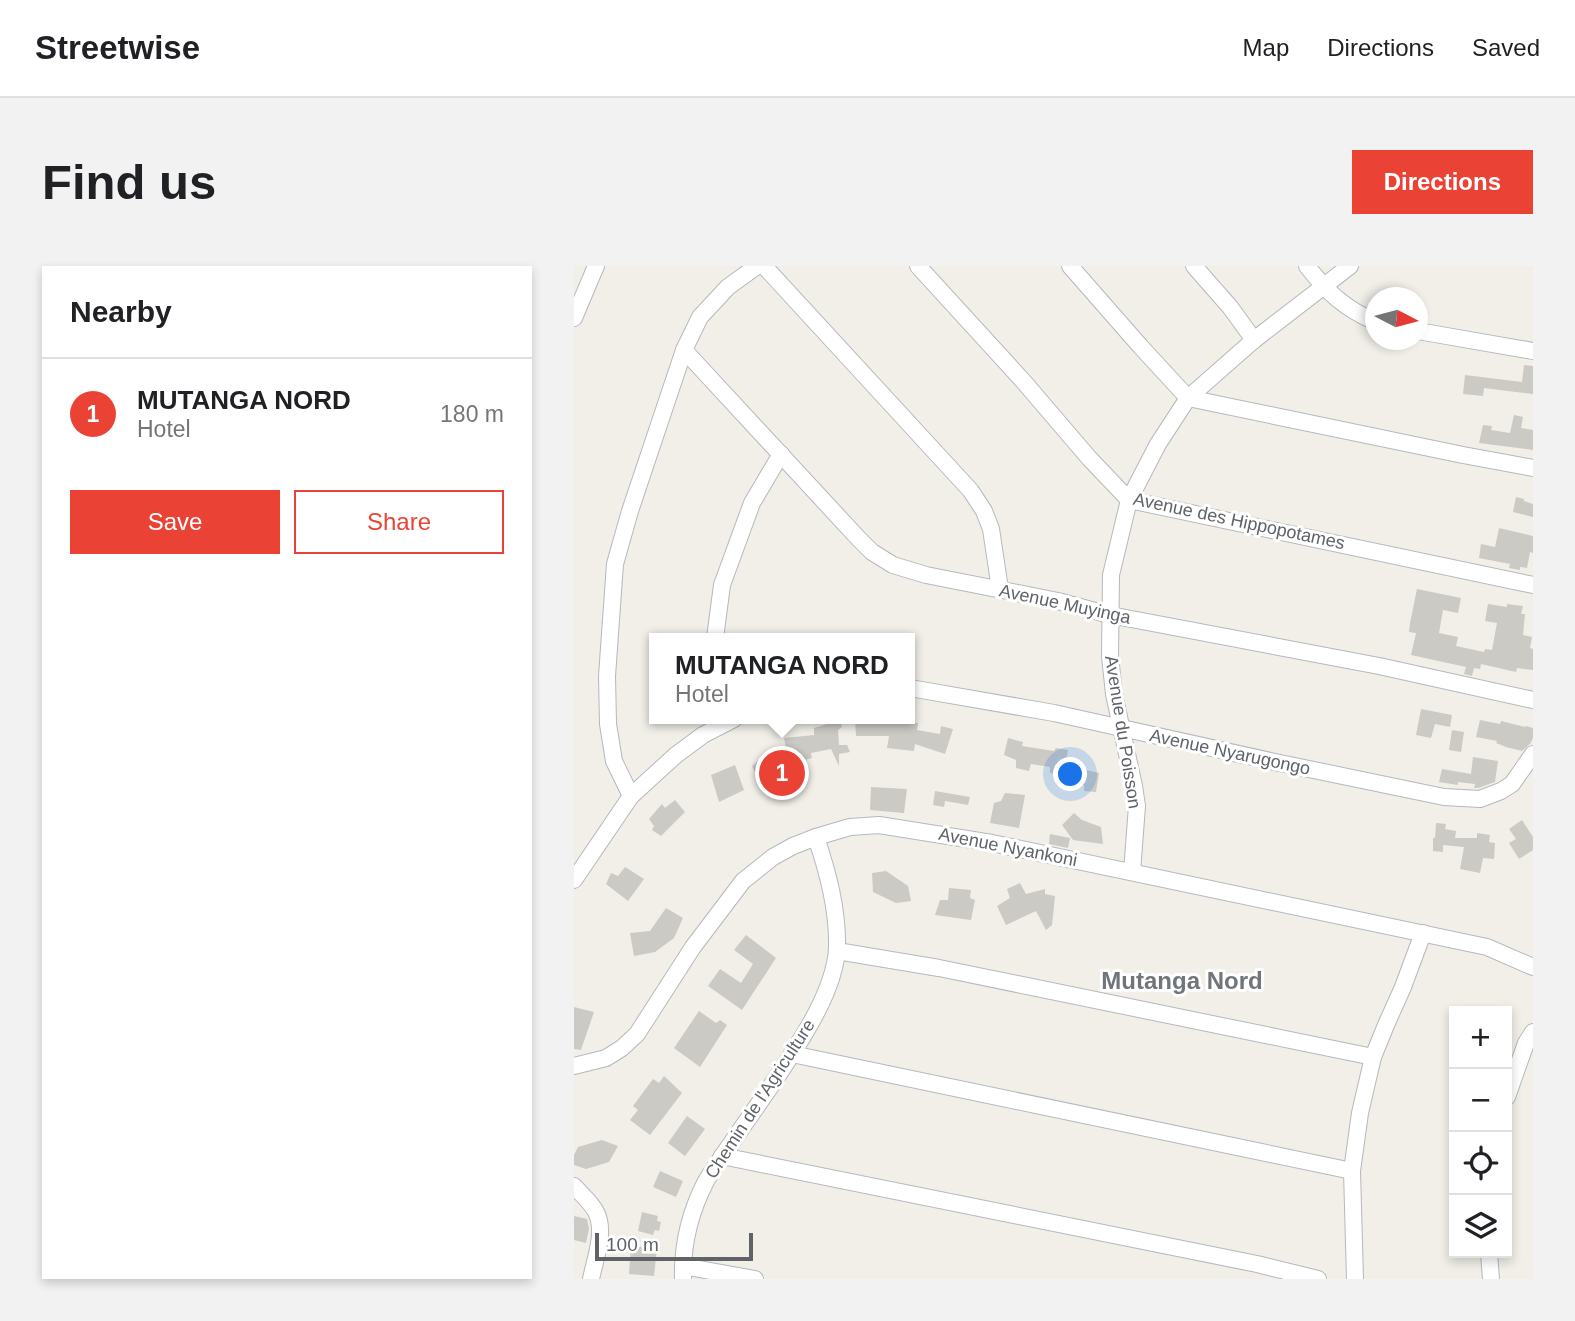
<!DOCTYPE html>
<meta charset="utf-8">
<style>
:root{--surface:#fff;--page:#f2f2f2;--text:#202124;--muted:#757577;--line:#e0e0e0;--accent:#ea4335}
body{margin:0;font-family:Helvetica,sans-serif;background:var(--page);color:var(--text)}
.controls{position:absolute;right:21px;bottom:21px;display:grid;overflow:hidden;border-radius:0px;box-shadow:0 4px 10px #0003}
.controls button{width:63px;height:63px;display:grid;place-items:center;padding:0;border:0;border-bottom:2px solid var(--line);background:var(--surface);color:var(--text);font:35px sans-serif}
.compass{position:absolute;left:791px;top:21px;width:63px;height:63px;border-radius:50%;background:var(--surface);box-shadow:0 4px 10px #0003;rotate:96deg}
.scale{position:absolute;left:21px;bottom:18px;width:158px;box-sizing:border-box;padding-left:7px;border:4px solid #5f6368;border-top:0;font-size:19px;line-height:24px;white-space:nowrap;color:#5f6368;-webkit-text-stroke:5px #fff;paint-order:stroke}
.you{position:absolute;left:497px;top:509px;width:24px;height:24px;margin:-18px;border:5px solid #fff;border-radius:50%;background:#1a73e8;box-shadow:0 0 0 10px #1a73e833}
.badge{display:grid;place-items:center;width:46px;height:46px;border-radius:50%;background:var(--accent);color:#fff;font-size:23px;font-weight:700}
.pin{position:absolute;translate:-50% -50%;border:4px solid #fff;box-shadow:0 2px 7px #0006}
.popup{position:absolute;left:75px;top:367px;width:266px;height:91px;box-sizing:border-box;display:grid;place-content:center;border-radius:0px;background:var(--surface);filter:drop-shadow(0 2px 5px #0005);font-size:23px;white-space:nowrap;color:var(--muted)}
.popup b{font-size:26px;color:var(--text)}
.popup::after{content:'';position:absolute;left:50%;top:100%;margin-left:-14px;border:14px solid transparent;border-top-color:var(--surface)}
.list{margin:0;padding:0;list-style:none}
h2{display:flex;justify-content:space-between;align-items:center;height:91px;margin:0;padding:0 28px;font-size:30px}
h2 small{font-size:23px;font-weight:400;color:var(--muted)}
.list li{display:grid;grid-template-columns:46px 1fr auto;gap:21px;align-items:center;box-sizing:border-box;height:112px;padding:0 28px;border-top:2px solid var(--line)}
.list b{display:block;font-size:26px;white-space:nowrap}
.list p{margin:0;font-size:23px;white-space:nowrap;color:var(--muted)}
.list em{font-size:23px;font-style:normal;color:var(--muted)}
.actions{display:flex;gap:14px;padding:21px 28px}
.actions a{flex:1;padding:16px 0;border:2px solid var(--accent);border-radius:0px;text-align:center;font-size:24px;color:var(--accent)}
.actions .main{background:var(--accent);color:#fff}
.icon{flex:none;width:38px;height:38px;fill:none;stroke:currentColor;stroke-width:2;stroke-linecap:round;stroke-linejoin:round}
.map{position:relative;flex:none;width:959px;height:1013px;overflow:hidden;border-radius:0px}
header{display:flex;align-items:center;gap:42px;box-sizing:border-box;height:98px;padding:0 35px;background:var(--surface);border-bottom:2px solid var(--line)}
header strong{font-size:33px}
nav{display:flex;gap:38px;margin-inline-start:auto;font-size:24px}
.intro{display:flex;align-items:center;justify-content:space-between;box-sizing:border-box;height:168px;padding:0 42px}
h1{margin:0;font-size:49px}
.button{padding:18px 32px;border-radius:0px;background:var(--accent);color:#fff;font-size:24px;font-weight:700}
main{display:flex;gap:42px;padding:0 42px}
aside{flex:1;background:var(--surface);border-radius:0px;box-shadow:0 4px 10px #0003}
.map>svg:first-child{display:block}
</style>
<header>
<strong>Streetwise</strong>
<nav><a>Map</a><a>Directions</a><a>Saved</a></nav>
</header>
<div class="intro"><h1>Find us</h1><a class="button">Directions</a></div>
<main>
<aside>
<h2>Nearby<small></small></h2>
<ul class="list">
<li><span class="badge">1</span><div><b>MUTANGA NORD</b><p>Hotel</p></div><em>180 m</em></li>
</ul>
<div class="actions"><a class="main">Save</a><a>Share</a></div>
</aside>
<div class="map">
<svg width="959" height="1013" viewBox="0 0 959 1013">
<rect width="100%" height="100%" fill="#f1efe8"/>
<!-- building -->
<g fill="#cccac5">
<polygon points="950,99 959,100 959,128 910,122 909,130 889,128 891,109 948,116"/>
<polygon points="940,149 949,151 947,162 959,164 959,184 905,177 909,159 918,160 917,164 936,167"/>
<polygon points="942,231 950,233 950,235 959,238 959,251 939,246"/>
<polygon points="925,262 959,270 959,287 956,286 953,302 946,301 946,304 935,302 936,298 905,292 907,278 921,281"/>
<polygon points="843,323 887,332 884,347 869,344 865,367 884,371 882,380 910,386 911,383 918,384 923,357 911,355 914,338 933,341 933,338 949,340 947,348 951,348 949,369 958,371 956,382 959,383 959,404 943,402 942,406 907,398 906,403 900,402 898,410 890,408 892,401 837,389 842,367 835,366 836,357"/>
<polygon points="847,443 878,449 876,461 861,458 857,472 842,469"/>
<polygon points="281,453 317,453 344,457 343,464 366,468 367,460 379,463 371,488 341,478 340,485 313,482 315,470 282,470"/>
<polygon points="266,454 268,461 264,464 265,479 273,479 276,486 265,488 265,500 257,483 237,487 238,492 203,502 185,515 178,500 195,486 195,488 212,482 210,472 240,469 240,462"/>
<polygon points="906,454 926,458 927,455 951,461 952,460 959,462 959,472 956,478 948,485 932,481 922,477 923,475 902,471"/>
<polygon points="878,464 890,466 887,486 875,484"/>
<polygon points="434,472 449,476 448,480 480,485 482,482 494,484 491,499 525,507 522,526 510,525 510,519 502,516 503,512 476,507 476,501 457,498 455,505 442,502 442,494 430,489"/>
<polygon points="899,491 924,495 921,516 904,522 900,522 901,518 884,516 884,519 865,516 868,503 897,508"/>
<polygon points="161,499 170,524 145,536 137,509"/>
<polygon points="297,521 333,523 330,547 296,544"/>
<polygon points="361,525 396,531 394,539 371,535 370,541 359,539"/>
<polygon points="431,527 451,529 445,562 416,557 420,537 427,535"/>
<polygon points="101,534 111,546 87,570 78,564 80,560 75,553 88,538 91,542"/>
<polygon points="500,547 508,554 527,561 529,578 499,574 488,559"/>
<polygon points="948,554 959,571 959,584 945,593 935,577 942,573 935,563"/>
<polygon points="862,557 872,558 871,563 882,565 881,572 903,572 903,567 916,569 915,576 921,577 920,593 909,592 906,607 886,603 890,581 869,579 869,586 859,585 859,572 861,572"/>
<polygon points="476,568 496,572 494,582 475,578"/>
<polygon points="51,601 70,613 54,635 32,618 37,607 44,610"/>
<polygon points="312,605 334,620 337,635 322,637 299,626 298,607"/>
<polygon points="446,617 452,628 471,623 471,628 481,630 478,659 472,664 462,645 432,659 423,640 436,632 433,623"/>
<polygon points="375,622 397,624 396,632 401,634 397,654 361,649 366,634 374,634"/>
<polygon points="92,642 109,652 100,672 81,686 60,690 56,667 76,665"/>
<polygon points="172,669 202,692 168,744 134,720 146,703 167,717 179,698 160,684"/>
<polygon points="0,741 20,746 7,784 0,783"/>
<polygon points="125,745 142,757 146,754 153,759 126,801 100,782"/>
<polygon points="90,810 108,827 76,869 56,854 64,844 59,840 79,813 85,817"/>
<polygon points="113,850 131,863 111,890 94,877"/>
<polygon points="28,874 44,880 35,896 12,903 0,899 0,889 4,881"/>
<polygon points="86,905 109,915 102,931 79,921"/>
<polygon points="68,946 84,950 83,955 87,956 85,965 81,964 79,969 64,965"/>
<polygon points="0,950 13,953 15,963 12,977 0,974"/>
<polygon points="57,980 83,982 80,1010 55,1008"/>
</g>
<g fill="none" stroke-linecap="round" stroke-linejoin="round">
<defs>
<g id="minor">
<polyline points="190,0 397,225 410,245 417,263 426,323"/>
<polyline points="344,0 450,116 515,192 555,234 959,319"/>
<polyline points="496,0 567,81 614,132 889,189 959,202"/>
<polyline points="620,0 656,41 680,74"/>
<path d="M733,0C753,26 771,43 802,56"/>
<polyline points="0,52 22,0"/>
<polyline points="844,65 959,85"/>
<polyline points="110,84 284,272 298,286 319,299 352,309 484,335 536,349 805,400 959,434"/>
<polyline points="141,372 148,319 178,237 207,188"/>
<polyline points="336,422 480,447 701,496 870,531 906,533 927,525 938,518 959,488"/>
<polyline points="57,530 40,495 34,458 33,410 41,298 56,245 110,84 126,51 154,21 183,0"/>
<polyline points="558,606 563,540 560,520 540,428 536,390 537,309 555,234 584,178 614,132 680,74 776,0"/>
<polyline points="0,614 57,530 102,489 129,469 160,453"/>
<polyline points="263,685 365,702 799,791"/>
<polyline points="218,788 778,905"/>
<polyline points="0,800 32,792 48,782 63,768 119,681 169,615 199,591 219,580 242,571 276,561 305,559 418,577 913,681 959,701"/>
<polyline points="933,831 952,777 959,766"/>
<polyline points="148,890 683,998 744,1013"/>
<path d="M0,920C7,928 17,936 22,946C32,965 21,993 17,1013"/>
<polyline points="915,987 917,1013"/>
<polyline points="109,1000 181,1013"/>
<path d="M109,1013C108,978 116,946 132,915C155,879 181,844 205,808C228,773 261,724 263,682C264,644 254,607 242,571"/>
<polyline points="781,1013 778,905 786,847 799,791 812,759 829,721 849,667"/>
</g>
</defs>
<!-- minor casing -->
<use href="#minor" stroke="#b5b8bc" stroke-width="18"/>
<!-- minor -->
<use href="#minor" stroke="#fff" stroke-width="16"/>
</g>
<g text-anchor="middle" stroke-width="6" stroke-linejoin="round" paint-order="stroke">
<!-- street labels -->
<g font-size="18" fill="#5f6368" stroke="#fff">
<text transform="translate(665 255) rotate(12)" y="6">Avenue des Hippopotames</text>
<text transform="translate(491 338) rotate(12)" y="6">Avenue Muyinga</text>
<text transform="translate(549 466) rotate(81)" y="6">Avenue du Poisson</text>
<text transform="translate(656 486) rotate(12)" y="6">Avenue Nyarugongo</text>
<text transform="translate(434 581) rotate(11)" y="6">Avenue Nyankoni</text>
<text transform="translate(186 833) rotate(-57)" y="6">Chemin de l'Agriculture</text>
</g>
<!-- district labels -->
<g font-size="24" font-weight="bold" fill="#70757a" stroke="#fff">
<text x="608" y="723">Mutanga Nord</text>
</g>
</g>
</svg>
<div class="controls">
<button>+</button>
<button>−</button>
<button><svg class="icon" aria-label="locate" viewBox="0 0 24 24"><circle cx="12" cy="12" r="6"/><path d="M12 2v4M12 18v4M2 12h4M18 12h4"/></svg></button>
<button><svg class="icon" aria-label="layers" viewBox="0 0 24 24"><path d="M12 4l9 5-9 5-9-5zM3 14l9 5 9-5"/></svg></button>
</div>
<svg class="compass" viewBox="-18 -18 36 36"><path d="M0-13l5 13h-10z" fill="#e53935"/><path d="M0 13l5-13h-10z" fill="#757577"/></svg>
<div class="scale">100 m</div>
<div class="you"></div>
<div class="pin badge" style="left:208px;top:507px">1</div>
<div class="popup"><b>MUTANGA NORD</b>Hotel</div>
</div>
</main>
